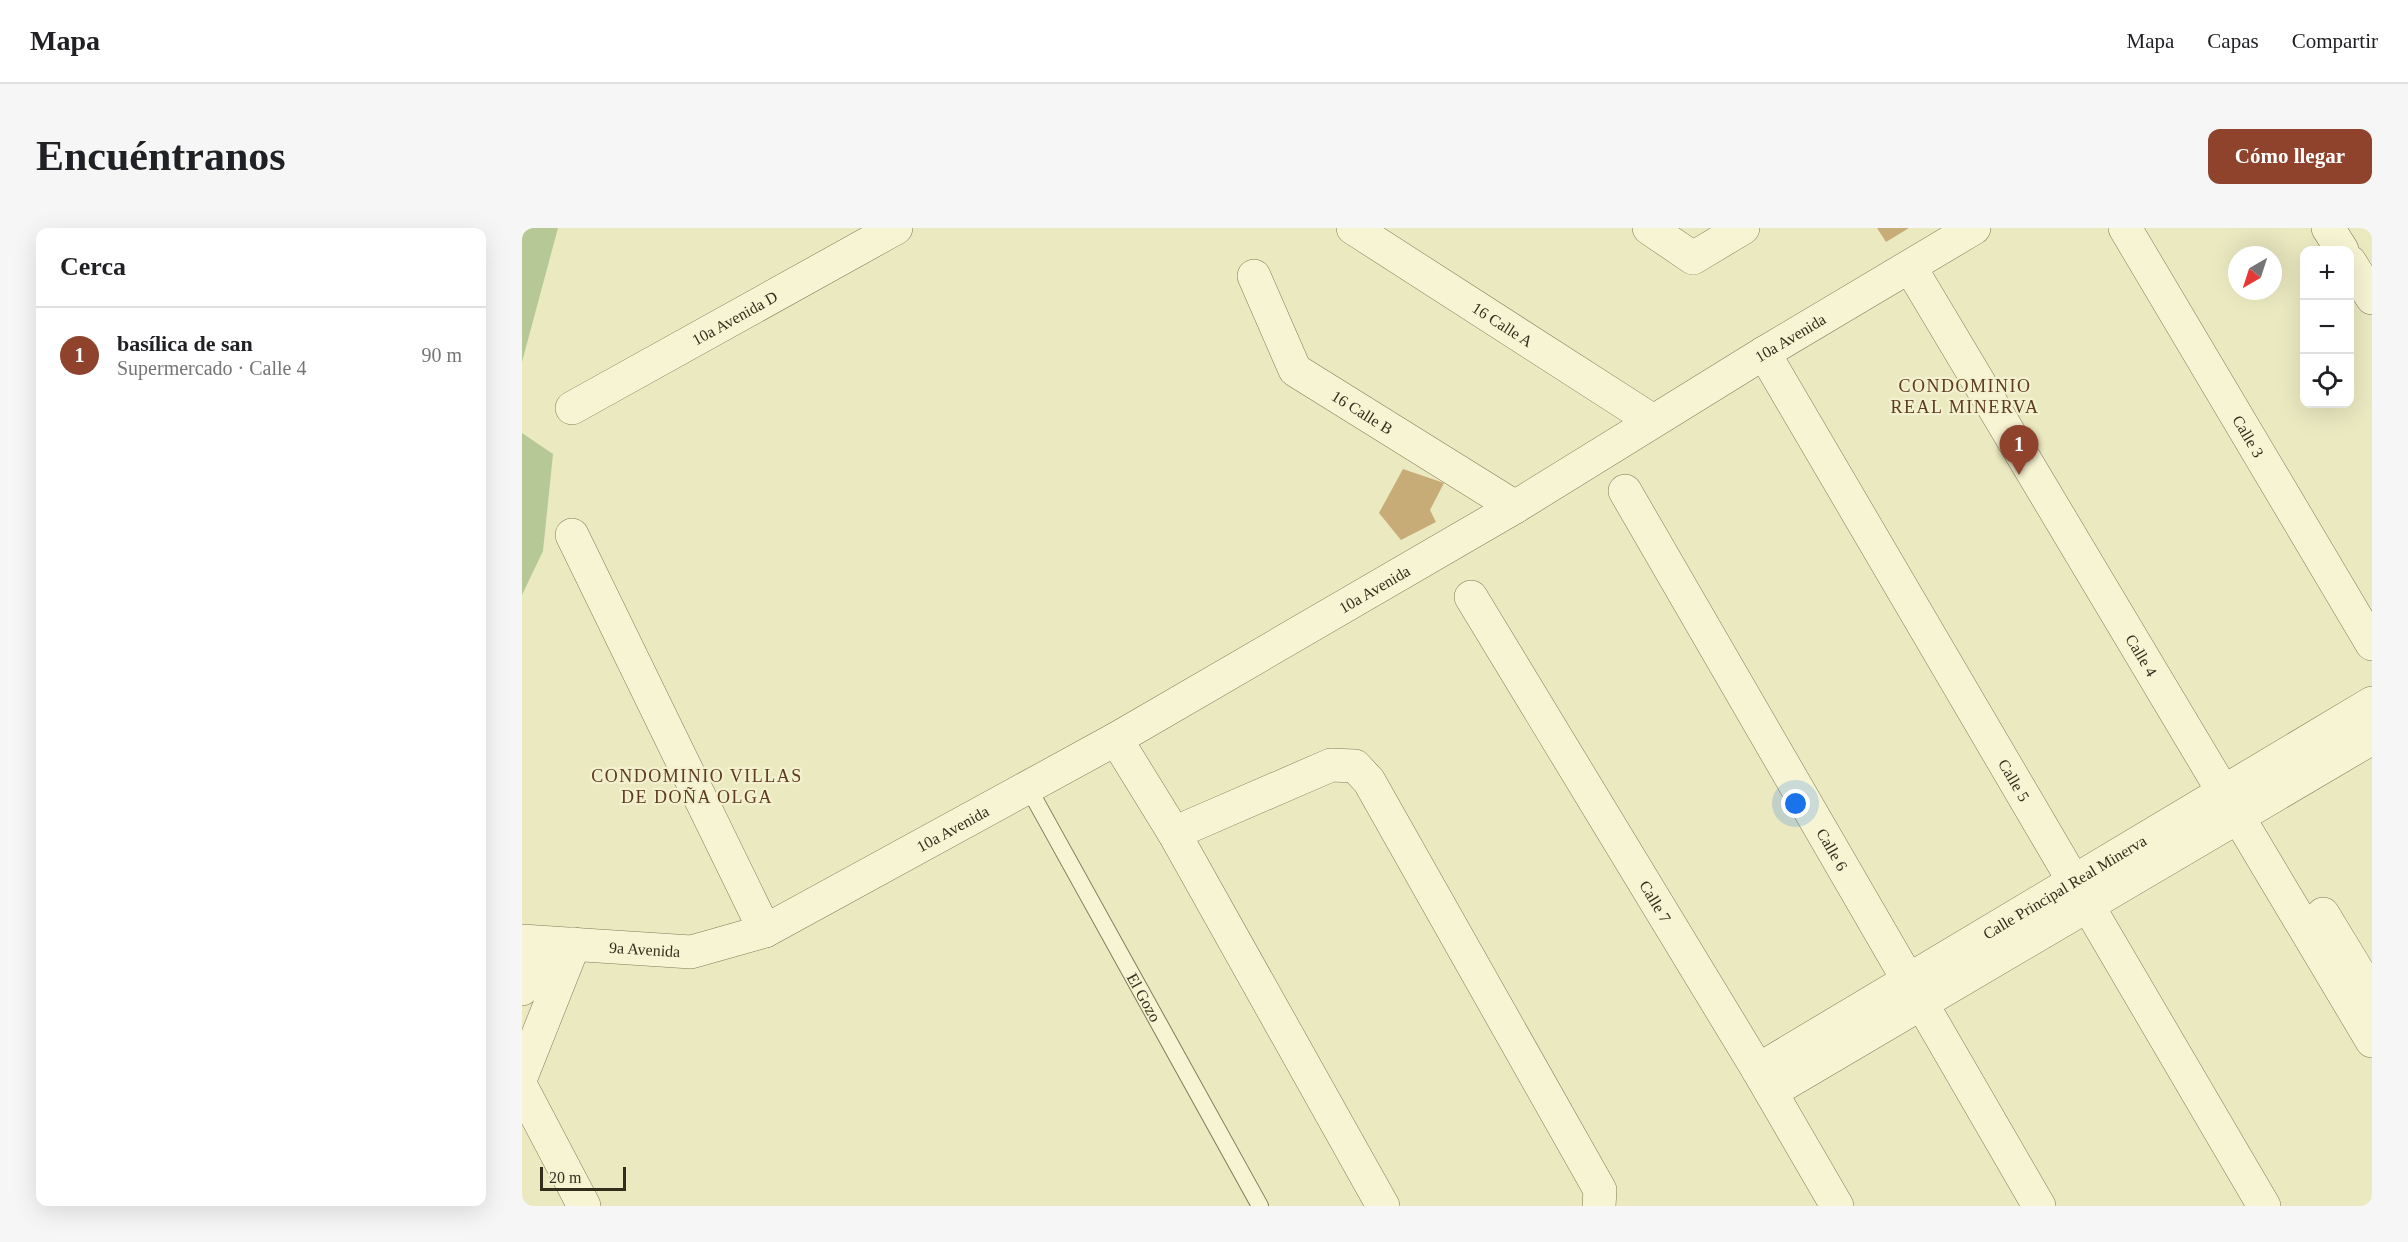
<!DOCTYPE html>
<html lang="es">
<meta charset="utf-8">
<style>
:root{--surface:#fff;--page:#f6f6f6;--text:#202124;--muted:#757577;--line:#e0e0e0;--accent:#8f432c}
body{margin:0;font-family:Georgia,serif;background:var(--page);color:var(--text)}
.controls{position:absolute;right:18px;top:18px;display:grid;overflow:hidden;border-radius:12px;box-shadow:0 6px 24px #0002}
.controls button{width:54px;height:54px;display:grid;place-items:center;padding:0;border:0;border-bottom:2px solid var(--line);background:var(--surface);color:var(--text);font:30px sans-serif}
.compass{position:absolute;left:1706px;top:18px;width:54px;height:54px;border-radius:50%;background:var(--surface);box-shadow:0 6px 24px #0002;rotate:219deg}
.scale{position:absolute;left:18px;bottom:15px;width:86px;box-sizing:border-box;padding-left:6px;border:3px solid #342d1d;border-top:0;font-size:16px;line-height:21px;white-space:nowrap;color:#342d1d;-webkit-text-stroke:4px #f3f1cf;paint-order:stroke}
.you{position:absolute;left:1274px;top:576px;width:21px;height:21px;margin:-15px;border:4px solid #fff;border-radius:50%;background:#1a73e8;box-shadow:0 0 0 9px #1a73e833}
.badge{display:grid;place-items:center;width:39px;height:39px;border-radius:50%;background:var(--accent);color:#fff;font-size:20px;font-weight:700}
.pin{position:absolute;translate:-50% -50px;filter:drop-shadow(0 2px 3px #0008)}
.pin::after{content:'';position:absolute;top:32px;width:21px;height:18px;background:inherit;clip-path:polygon(0 0,100% 0,50% 100%)}
.list{margin:0;padding:0;list-style:none}
h2{display:flex;justify-content:space-between;align-items:center;height:78px;margin:0;padding:0 24px;font-size:26px}
h2 small{font-size:20px;font-weight:400;color:var(--muted)}
.list li{display:grid;grid-template-columns:39px 1fr auto;gap:18px;align-items:center;box-sizing:border-box;height:96px;padding:0 24px;border-top:2px solid var(--line)}
.list b{display:block;font-size:22px;white-space:nowrap}
.list p{margin:0;font-size:20px;white-space:nowrap;color:var(--muted)}
.list em{font-size:20px;font-style:normal;color:var(--muted)}
.icon{flex:none;width:33px;height:33px;fill:none;stroke:currentColor;stroke-width:2;stroke-linecap:round;stroke-linejoin:round}
.map{position:relative;flex:none;width:1850px;height:978px;overflow:hidden;border-radius:12px}
header{display:flex;align-items:center;gap:36px;box-sizing:border-box;height:84px;padding:0 30px;background:var(--surface);border-bottom:2px solid var(--line)}
header strong{font-size:28px}
nav{display:flex;gap:33px;margin-inline-start:auto;font-size:21px}
.intro{display:flex;align-items:center;justify-content:space-between;box-sizing:border-box;height:144px;padding:0 36px}
h1{margin:0;font-size:42px}
.button{padding:15px 27px;border-radius:12px;background:var(--accent);color:#fff;font-size:21px;font-weight:700}
main{display:flex;gap:36px;padding:0 36px}
aside{flex:1;background:var(--surface);border-radius:12px;box-shadow:0 6px 24px #0002}
.map>svg:first-child{display:block}
</style>
<header>
<strong>Mapa</strong>
<nav><a>Mapa</a><a>Capas</a><a>Compartir</a></nav>
</header>
<div class="intro"><h1>Encuéntranos</h1><a class="button">Cómo llegar</a></div>
<main>
<aside>
<h2>Cerca<small></small></h2>
<ul class="list">
<li><span class="badge">1</span><div><b>basílica de san</b><p>Supermercado · Calle 4</p></div><em>90 m</em></li>
</ul>
</aside>
<div class="map">
<svg width="1850" height="978" viewBox="0 0 1850 978">
<rect width="100%" height="100%" fill="#ebe9c0"/>
<!-- green -->
<g fill="#b6c895">
<polygon points="0,0 36,0 0,134"/>
<polygon points="0,205 31,226 21,323 0,367"/>
</g>
<!-- building -->
<g fill="#c8ac78">
<polygon points="1355,0 1387,0 1364,14"/>
<polygon points="881,241 922,255 908,282 914,294 879,312 857,285"/>
</g>
<g fill="none" stroke-linecap="round" stroke-linejoin="round">
<defs>
<g id="service">
<path id="s1" d="M507,561L738,978"/>
</g>
<g id="minor">
<path id="s2" d="M831,0L1131,193"/>
<polyline points="1127,0 1171,30 1221,0"/>
<path id="s3" d="M1603,0L1850,416"/>
<polyline points="1806,0 1820,22"/>
<polyline points="1828,34 1850,70"/>
<path id="s4" d="M1388,39L1850,813"/>
<path id="s5" d="M732,48L773,142L993,279"/>
<path id="s6" d="M1242,125L1742,978"/>
<path id="s7" d="M50,180L374,0"/>
<path id="s8" d="M1103,263L1517,978"/>
<polyline points="50,307 243,703"/>
<path id="s9" d="M949,369L1236,842L1315,978"/>
<polyline points="594,511 652,605 861,978"/>
<polyline points="652,605 809,537 833,538 847,553 1078,962 1077,978"/>
<polyline points="1801,686 1850,767"/>
<path id="s10" d="M0,713L169,724L243,703L594,511L993,279L1242,125L1452,0"/>
<polyline points="0,761 22,715"/>
<path id="s11" d="M1236,842L1850,475"/>
<polyline points="0,847 52,716"/>
<polyline points="0,860 62,978"/>
<polyline points="1249,864 1850,510"/>
</g>
</defs>
<!-- service casing -->
<use href="#service" stroke="#837959" stroke-width="18"/>
<!-- minor casing -->
<use href="#minor" stroke="#837959" stroke-width="34"/>
<!-- service -->
<use href="#service" stroke="#f7f4d3" stroke-width="16"/>
<!-- minor -->
<use href="#minor" stroke="#f7f4d3" stroke-width="33"/>
</g>
<g text-anchor="middle" stroke-width="4.5" stroke-linejoin="round" paint-order="stroke">
<!-- street labels -->
<g font-size="16" fill="#342d1d" stroke="#f3f1cf">
<text dy="6" stroke="none"><textPath href="#s7" startOffset="186">10a Avenida D</textPath></text>
<text dy="6" stroke="none"><textPath href="#s2" startOffset="178">16 Calle A</textPath></text>
<text dy="6" stroke="none"><textPath href="#s10" startOffset="1431">10a Avenida</textPath></text>
<text dy="6" stroke="none"><textPath href="#s5" startOffset="182">16 Calle B</textPath></text>
<text dy="6" stroke="none"><textPath href="#s3" startOffset="242">Calle 3</textPath></text>
<text dy="6" stroke="none"><textPath href="#s10" startOffset="945">10a Avenida</textPath></text>
<text dy="6" stroke="none"><textPath href="#s4" startOffset="452">Calle 4</textPath></text>
<text dy="6" stroke="none"><textPath href="#s6" startOffset="495">Calle 5</textPath></text>
<text dy="6" stroke="none"><textPath href="#s10" startOffset="460">10a Avenida</textPath></text>
<text dy="6" stroke="none"><textPath href="#s8" startOffset="414">Calle 6</textPath></text>
<text dy="6" stroke="none"><textPath href="#s11" startOffset="357">Calle Principal Real Minerva</textPath></text>
<text dy="6" stroke="none"><textPath href="#s9" startOffset="356">Calle 7</textPath></text>
<text dy="6" stroke="none"><textPath href="#s10" startOffset="123">9a Avenida</textPath></text>
<text dy="6" stroke="none"><textPath href="#s1" startOffset="238">El Gozo</textPath></text>
</g>
<!-- neighbourhood labels -->
<g font-size="18" letter-spacing="1.5" fill="#5e3b1e" stroke="#f3f1cf">
<text x="1443" y="164">CONDOMINIO<tspan x="1443" dy="21">REAL MINERVA</tspan></text>
<text x="175" y="554">CONDOMINIO VILLAS<tspan x="175" dy="21">DE DOÑA OLGA</tspan></text>
</g>
</g>
</svg>
<div class="controls">
<button>+</button>
<button>−</button>
<button><svg class="icon" aria-label="locate" viewBox="0 0 24 24"><circle cx="12" cy="12" r="6"/><path d="M12 2v4M12 18v4M2 12h4M18 12h4"/></svg></button>
</div>
<svg class="compass" viewBox="-18 -18 36 36"><path d="M0-13l5 13h-10z" fill="#e53935"/><path d="M0 13l5-13h-10z" fill="#757577"/></svg>
<div class="scale">20 m</div>
<div class="you"></div>
<div class="pin badge" style="left:1497px;top:247px">1</div>
</div>
</main>
